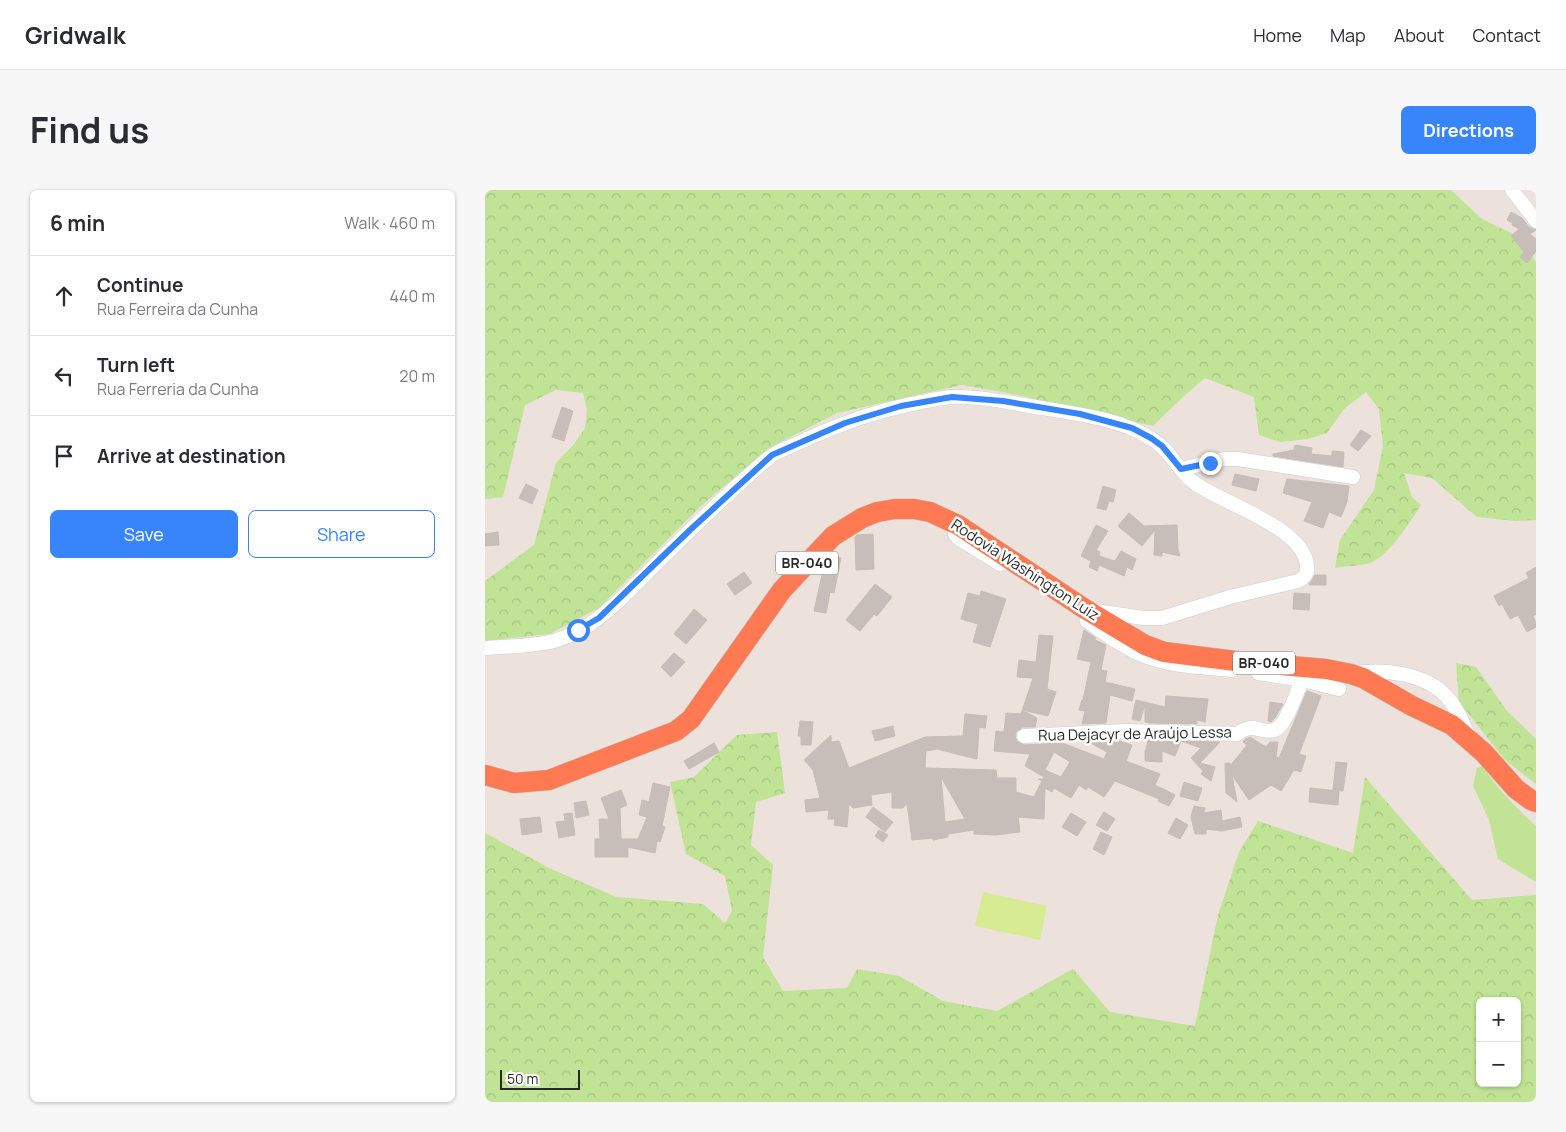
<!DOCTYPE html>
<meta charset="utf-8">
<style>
:root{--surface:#fff;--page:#f7f7f7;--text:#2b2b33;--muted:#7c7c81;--line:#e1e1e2;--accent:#3884fb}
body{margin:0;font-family:Manrope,sans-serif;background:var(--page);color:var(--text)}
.controls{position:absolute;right:15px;bottom:15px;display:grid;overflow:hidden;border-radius:8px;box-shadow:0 1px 4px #0004}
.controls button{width:45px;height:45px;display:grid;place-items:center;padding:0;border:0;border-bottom:1px solid var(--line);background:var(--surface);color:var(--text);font:25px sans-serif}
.scale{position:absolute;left:15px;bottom:12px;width:80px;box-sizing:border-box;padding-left:5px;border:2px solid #292929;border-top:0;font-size:14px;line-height:18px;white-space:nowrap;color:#292929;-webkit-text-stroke:4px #fff;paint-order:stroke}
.stop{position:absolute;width:15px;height:15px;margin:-11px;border:4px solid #3884fb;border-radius:50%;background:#fff}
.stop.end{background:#3884fb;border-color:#fff;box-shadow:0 1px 5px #0008}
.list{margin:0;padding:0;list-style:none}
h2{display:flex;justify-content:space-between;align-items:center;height:65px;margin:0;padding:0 20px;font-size:21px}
h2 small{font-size:16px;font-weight:400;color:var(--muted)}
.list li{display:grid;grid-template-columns:32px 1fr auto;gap:15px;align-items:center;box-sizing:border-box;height:80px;padding:0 20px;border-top:1px solid var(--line)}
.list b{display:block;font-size:19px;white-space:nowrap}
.list p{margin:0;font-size:16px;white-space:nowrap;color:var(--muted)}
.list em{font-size:16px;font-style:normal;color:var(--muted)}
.actions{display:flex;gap:10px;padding:15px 20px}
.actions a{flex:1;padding:11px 0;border:1px solid var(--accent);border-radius:8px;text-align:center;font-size:18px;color:var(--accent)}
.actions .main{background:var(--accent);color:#fff}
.icon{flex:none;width:28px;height:28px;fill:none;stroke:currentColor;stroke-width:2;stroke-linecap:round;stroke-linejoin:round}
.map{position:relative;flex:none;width:1051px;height:912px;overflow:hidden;border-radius:8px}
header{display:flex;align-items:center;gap:30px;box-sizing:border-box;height:70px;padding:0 25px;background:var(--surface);border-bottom:1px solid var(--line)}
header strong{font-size:24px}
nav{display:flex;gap:28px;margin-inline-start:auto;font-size:18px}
.intro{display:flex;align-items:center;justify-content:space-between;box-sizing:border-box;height:120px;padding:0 30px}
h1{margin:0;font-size:35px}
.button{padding:12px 22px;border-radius:8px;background:var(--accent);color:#fff;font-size:18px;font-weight:700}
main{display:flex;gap:30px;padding:0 30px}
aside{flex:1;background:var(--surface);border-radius:8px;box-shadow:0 1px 4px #0004}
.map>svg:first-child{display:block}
</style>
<header>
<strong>Gridwalk</strong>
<nav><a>Home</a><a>Map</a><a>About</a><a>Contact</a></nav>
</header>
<div class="intro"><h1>Find us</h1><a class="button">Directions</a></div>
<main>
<aside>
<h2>6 min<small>Walk · 460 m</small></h2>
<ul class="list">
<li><svg class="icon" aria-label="ahead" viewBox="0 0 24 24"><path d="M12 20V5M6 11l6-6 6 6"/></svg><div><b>Continue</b><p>Rua Ferreira da Cunha</p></div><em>440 m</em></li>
<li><svg class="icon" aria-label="left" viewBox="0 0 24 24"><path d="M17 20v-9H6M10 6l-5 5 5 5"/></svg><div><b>Turn left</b><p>Rua Ferreria da Cunha</p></div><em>20 m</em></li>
<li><svg class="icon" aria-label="arrive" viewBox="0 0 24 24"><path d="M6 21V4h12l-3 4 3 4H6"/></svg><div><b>Arrive at destination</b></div></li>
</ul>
<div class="actions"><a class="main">Save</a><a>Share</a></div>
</aside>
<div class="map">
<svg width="1051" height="912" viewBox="0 0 1051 912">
<defs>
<pattern id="forest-crowns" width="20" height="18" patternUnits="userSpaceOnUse" patternTransform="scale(1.25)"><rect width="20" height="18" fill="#c0e396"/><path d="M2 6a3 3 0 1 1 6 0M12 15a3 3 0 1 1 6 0" fill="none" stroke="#a5c381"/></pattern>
</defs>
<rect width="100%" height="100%" fill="#ece1db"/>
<!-- grass -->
<path fill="#c0e396" d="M997,576C1013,599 1031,618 1051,636V692L1013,669L1004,630L988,596L992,578Z"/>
<!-- forest -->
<g fill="url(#forest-crowns)" fill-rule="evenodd">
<path d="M0,0H966L997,29L1034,47L1051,72V330L1031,331L992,327L947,288L919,283L927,307L936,315C925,332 904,366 885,373C874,376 861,376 850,378L855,350L889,300L898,256L894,219L881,202L859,219L842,243L823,249L795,252L774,245L769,207L720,188L700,205L668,236L523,203L477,195L352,223L284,258L217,315L114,418L64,444L0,451V391L49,355L71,273L89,254L100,238L102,220L98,203L71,200L40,215L18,307L0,309Z"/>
<polygon points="971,473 991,477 1022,521 1051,549 1051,594 1020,570 974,512"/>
<path d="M292,542L300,603L271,612L266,655L288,675L278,767L298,801L362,798L372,779L414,786L458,811L512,821L588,779L625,822L710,836L733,725L754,662L773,631L868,663L880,587L987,710L1051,705V912H0V643L64,678L131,707L218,714L240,733L247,721L240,686L201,664L185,592L209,587L252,545ZM995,811H1032V893H995Z"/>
</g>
<!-- pitch -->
<polygon fill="#d7eb92" points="498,702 562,716 555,750 490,736"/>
<!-- building -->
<g fill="#c7beba" stroke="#c7bdb4" fill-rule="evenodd">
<polygon points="1026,22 1037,28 1044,37 1051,40 1045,44 1051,49 1051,61 1042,73 1035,67 1039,62 1026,46 1034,39 1027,35 1028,33 1022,30"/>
<polygon points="77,217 88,221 79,251 67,247"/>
<polygon points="876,240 886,246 873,261 865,255"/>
<polygon points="810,255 827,258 826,264 847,266 847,261 859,262 858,277 788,266 788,264 809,260"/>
<polygon points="750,284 774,289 771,301 747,295"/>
<polygon points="802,289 864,296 862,312 856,327 844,322 838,338 819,331 827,312 798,303"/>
<polygon points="41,294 53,300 47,314 34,308"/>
<polygon points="618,296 631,300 628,312 624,311 621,320 612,318"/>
<polygon points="644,323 659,336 692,335 693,359 695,366 677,362 677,366 669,365 670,340 657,356 633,336"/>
<polygon points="611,335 623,341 611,360 615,362 614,366 630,371 636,361 651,369 647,380 642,377 639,386 614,375 612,381 604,377 606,371 596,366"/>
<polygon points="13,342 14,355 0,356 0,344"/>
<polygon points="388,344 389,379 371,380 370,347 372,345"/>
<polygon points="346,366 356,368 349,403 345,402 341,423 329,421 340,371"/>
<polygon points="1051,377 1051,424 1048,426 1051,433 1051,437 1042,442 1033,425 1025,429 1017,414 1014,416 1009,406 1044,388 1041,383"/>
<polygon points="259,382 267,393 250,405 242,394"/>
<polygon points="830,385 841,385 841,395 824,395"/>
<polygon points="390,394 407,407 392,426 389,424 375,441 361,430"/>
<polygon points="496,401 521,409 505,457 488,452 493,434 476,429 483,403 495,406"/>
<polygon points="809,403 825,404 824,420 808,419"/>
<polygon points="209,419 222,430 201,454 189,444"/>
<polygon points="599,440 611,448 610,450 621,455 616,480 622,481 620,492 650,499 647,511 625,505 621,533 597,534 600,521 594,520 597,510 598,510 606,472 592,469"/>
<path d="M554,445L568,446L562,499L571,502L563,526L537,520L552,528L550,537H538L531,542L530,546L532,551L539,555L577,553L619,569L622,562L604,552L632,550L647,555L641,571L675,584L670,595L676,598V599L677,598L690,605L684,616L673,611L674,609L630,591L619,607L603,597L601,600L594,595L586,608L569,598L567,602L560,598L559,629L533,627L535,642L510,645L489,644V640L463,644V647L448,650V648L427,650L422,613L418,618H407V602L386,605L387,615L368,618L364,614L362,637L349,635L350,629H343L344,620L321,622L320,610L335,608L328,580L319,570L346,545V552L354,551L364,578L440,547L478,546L480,524L502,526L500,538L494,537L492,569L452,559L441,561L440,578L511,580L512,588H531V602L549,607L557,591L553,589H558L559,587L540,576L545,564L509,561L511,541L519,542L521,523L536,524L548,488L532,487L534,470L551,472ZM569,562L585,572L576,587L560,580ZM456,587L480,629L460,632Z"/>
<polygon points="189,463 200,472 186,487 176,477"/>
<polygon points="822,501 836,506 814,564 821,566 816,582 809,580 796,601 786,595 764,610 747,585 752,612 741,603 740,573 745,573 745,576 762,555 758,552 759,550 765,547 781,557 785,552 793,552 791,567 794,568"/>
<polygon points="681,506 723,509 720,532 712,530 712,534 664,533 660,532 660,515 655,531 647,529 651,510 680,517"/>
<polygon points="785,512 798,514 790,528 786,532 783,531"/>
<polygon points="315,531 328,532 326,555 316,555 316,546 313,546"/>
<polygon points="408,536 410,546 390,551 387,541"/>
<polygon points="663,550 696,551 690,566 677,561 677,572 660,571 660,560 661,560"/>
<polygon points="696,551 735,552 715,573 730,577 726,591 716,584 718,581 706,568 716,558"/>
<polygon points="229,553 234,562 204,579 199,571"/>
<polygon points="851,572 862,573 858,601 848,600"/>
<polygon points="699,592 717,598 713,611 695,606"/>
<polygon points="168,593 185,597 177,636 180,637 175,652 172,651 170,663 143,657 143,667 110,667 110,649 115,649 114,629 124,629 116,608 136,600 142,615 135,618 136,649 153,649 162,627 154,625 157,610 164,612"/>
<polygon points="825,598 854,601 853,615 824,612"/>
<polygon points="101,611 104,625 91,628 89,613"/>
<polygon points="709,616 720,618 719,623 736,620 737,631 755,627 757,637 736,641 721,639 721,644 710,644 706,627"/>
<polygon points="388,617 408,632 400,642 381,627"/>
<polygon points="619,622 630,629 622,641 611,635"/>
<polygon points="87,623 90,645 74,648 71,632 80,631 79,624"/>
<polygon points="586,623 601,632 592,646 577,637"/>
<polygon points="55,627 57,642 37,645 35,629"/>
<polygon points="691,628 703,635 695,649 683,643"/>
<polygon points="394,640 403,645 398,652 390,646"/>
<polygon points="616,642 627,647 619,665 608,659"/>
</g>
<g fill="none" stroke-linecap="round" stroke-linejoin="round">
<defs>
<g id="minor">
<polyline points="1027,0 1051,31"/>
<polyline points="696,279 739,269 753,269 868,287"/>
<polyline points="473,335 470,344 473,348 515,374"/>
<path d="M602,431C621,444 640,459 662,467C689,477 719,477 747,480"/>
<path d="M0,458C20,457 49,456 69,451C113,439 145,399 177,368C212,334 247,298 285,267C292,261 303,258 311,254C351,235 393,220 437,212C446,210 456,208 466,207C488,206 518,211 539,215C579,222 633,227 667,249C686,260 693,282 711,294C739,314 820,338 822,376C823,384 819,388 813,391L745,407L677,428H659L610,421"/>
<polyline points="773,483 817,490 854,499"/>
<path d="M870,483C899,479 940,483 961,506C972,517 977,532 984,546"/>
<path d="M539,546L640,541L752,544C770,531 773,544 789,540C800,538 813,500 817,490"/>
</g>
<polyline id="highway" points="0,585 29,593 64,590 191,541 206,529 297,400 348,346 377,328 392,322 410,319 429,319 445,322 473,335 600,419 660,455 679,462 758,472 841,479 866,484 878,488 927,516 967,535 999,563 1031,599 1046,610 1051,612"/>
</defs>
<!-- minor casing -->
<use href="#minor" stroke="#c9d0db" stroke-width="15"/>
<!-- highway casing -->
<use href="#highway" stroke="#c3c3c3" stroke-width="21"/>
<!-- minor -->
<use href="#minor" stroke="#fff" stroke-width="14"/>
<!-- highway -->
<use href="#highway" stroke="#ff7a52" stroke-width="20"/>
</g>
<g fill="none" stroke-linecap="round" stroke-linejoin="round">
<!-- route -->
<polyline stroke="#3884fb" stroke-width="6" points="93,440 114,428 205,340 287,265 360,233 416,216 467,207 518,211 595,224 647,238 666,248 677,256 696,279 725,273"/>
</g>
<g text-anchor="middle" stroke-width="5" stroke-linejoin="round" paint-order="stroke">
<!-- shield labels -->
<g fill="#fff" stroke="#696969" stroke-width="1">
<rect x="291" y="361.5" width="62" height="23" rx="4"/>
<rect x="748" y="461.5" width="62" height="23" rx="4"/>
</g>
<g font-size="14" font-weight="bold" fill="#292929">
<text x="322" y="378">BR-040</text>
<text x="779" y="478">BR-040</text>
</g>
<!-- street labels -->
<g font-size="15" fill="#292929" stroke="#fff">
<text transform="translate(540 380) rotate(33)" y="5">Rodovia Washington Luiz</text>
<text transform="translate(650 544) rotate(-1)" y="5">Rua Dejacyr de Araújo Lessa</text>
</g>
</g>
</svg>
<div class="controls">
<button>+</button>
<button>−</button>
</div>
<div class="scale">50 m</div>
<div class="stop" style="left:93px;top:440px"></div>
<div class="stop end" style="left:725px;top:273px"></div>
</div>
</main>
